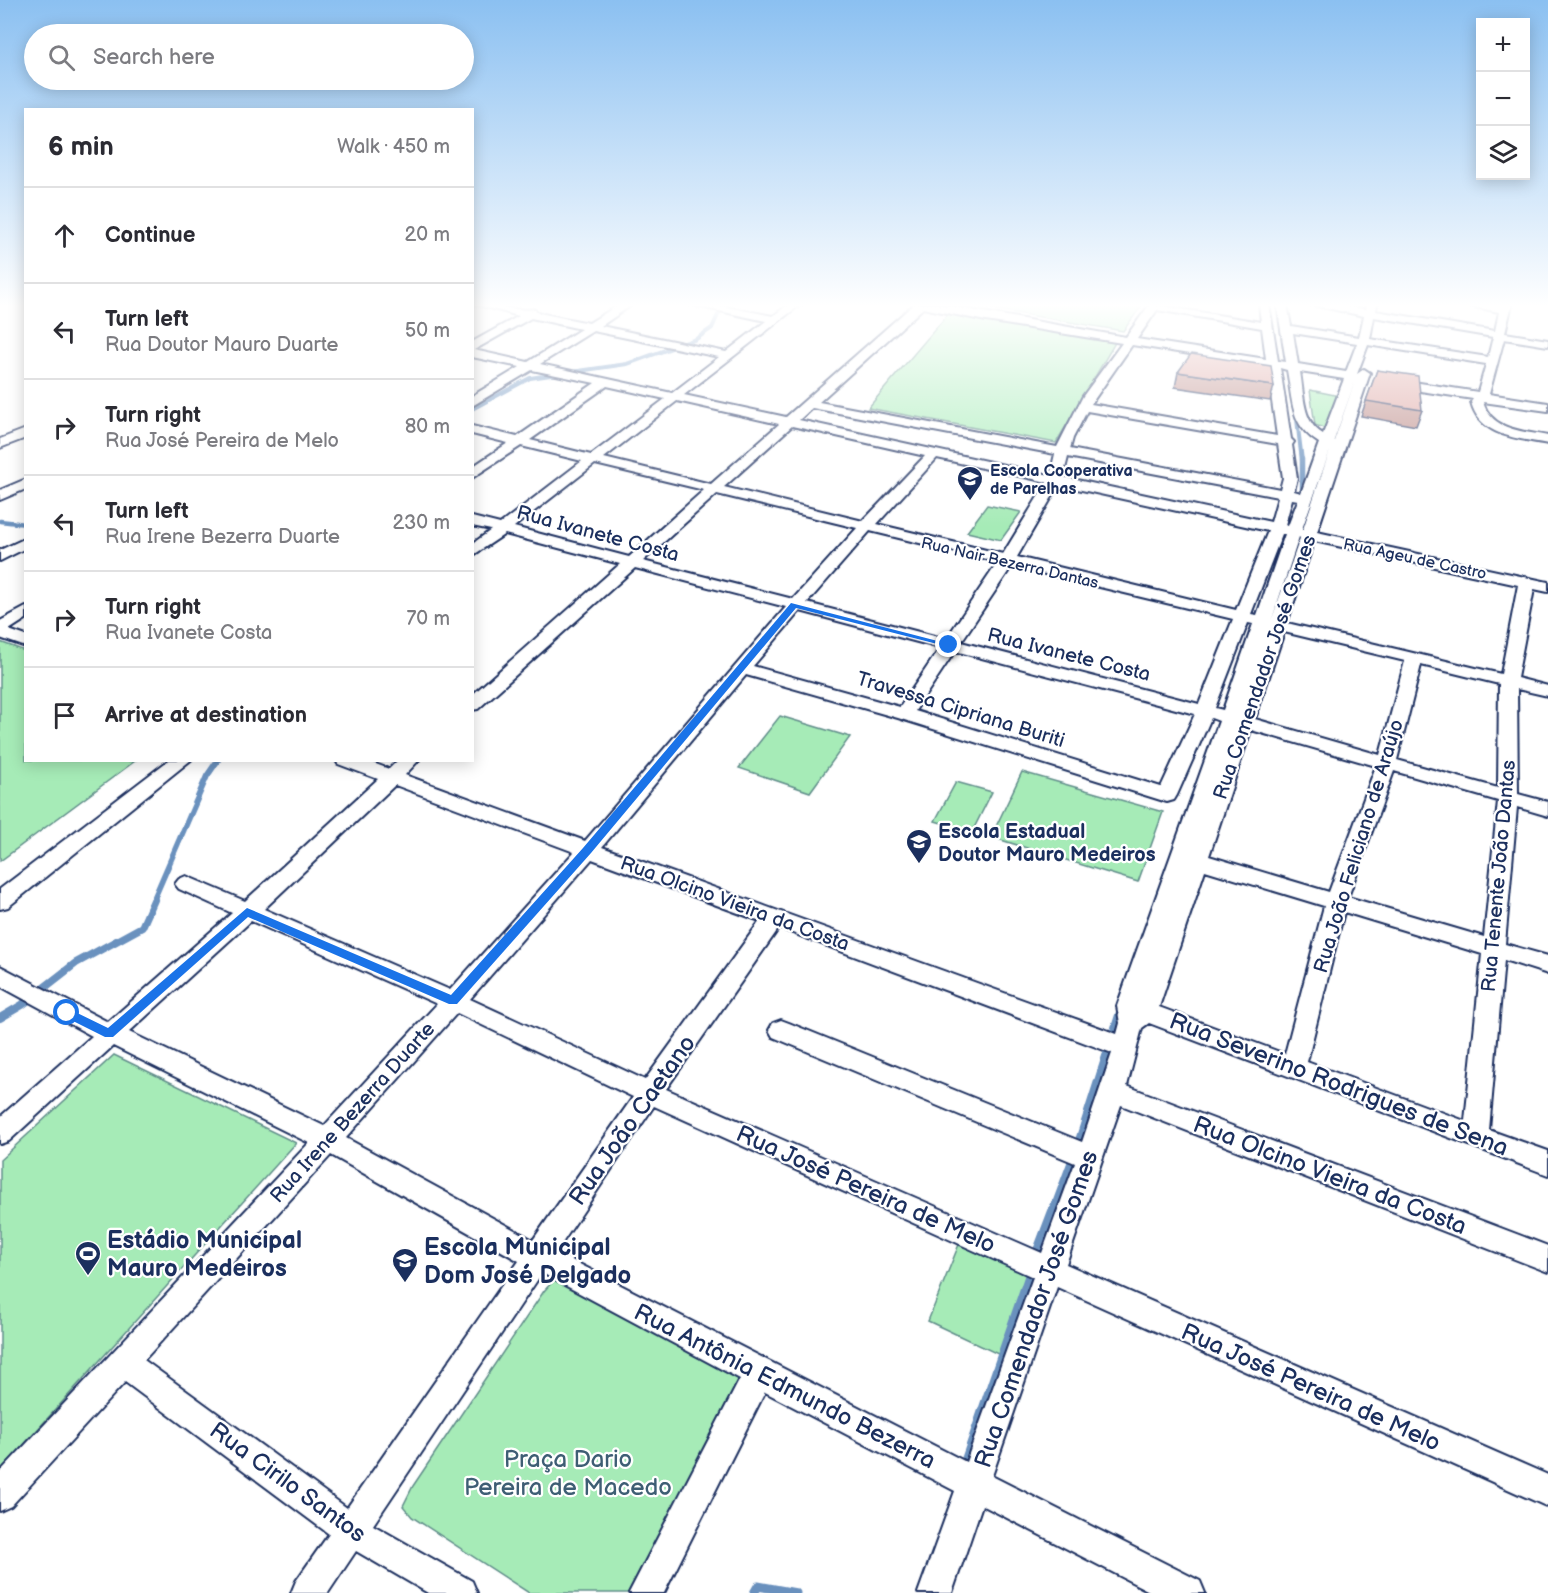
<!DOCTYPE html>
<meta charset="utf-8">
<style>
:root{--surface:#fff;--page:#f7f7f7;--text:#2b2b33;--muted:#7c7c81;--line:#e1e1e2}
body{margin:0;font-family:"Balsamiq Sans",sans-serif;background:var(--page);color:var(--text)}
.controls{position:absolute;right:18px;top:18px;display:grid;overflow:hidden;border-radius:0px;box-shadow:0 3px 15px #0003}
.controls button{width:54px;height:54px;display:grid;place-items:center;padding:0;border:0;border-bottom:2px solid var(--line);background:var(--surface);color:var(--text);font:30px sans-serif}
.stop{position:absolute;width:18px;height:18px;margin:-14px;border:4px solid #1a73e8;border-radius:50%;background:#fff}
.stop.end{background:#1a73e8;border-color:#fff;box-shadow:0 2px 6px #0008}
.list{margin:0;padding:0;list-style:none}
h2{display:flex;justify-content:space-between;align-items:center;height:78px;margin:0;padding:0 24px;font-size:26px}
h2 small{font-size:20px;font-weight:400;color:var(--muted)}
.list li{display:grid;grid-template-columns:39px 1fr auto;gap:18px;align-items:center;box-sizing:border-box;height:96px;padding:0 24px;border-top:2px solid var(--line)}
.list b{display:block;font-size:22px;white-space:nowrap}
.list p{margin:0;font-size:20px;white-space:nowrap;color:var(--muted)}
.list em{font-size:20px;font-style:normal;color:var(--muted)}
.icon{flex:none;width:33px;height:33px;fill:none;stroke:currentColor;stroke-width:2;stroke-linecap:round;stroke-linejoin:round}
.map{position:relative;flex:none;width:1548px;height:1593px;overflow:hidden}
.search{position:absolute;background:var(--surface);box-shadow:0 3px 15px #0003;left:24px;top:24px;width:450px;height:66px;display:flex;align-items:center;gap:15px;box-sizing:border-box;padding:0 21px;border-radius:33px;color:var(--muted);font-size:22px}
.panel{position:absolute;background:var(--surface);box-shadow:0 3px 15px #0003;left:24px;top:108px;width:450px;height:654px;border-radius:0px}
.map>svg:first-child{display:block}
</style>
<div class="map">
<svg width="1548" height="1593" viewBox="0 0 1548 1593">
<rect width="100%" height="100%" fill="#fff"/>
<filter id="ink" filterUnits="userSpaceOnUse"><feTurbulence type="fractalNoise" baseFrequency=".0167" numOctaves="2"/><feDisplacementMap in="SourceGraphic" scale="12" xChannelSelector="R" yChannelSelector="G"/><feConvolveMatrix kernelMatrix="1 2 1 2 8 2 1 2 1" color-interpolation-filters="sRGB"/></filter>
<g filter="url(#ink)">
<!-- green -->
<g fill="#a6ebb7" stroke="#608d8a" stroke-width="1.5">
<polygon points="963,304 1143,304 1123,331"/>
<polygon points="948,314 1116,341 1056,443 868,408"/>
<polygon points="1310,390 1340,396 1329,430 1315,425"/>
<polygon points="987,505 1021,512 1001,540 967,532"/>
<polygon points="0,642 25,651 26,760 135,761 0,861"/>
<polygon points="780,716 850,737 810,792 739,768"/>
<polygon points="1022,772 1163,812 1138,882 991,837"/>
<polygon points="956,782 992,792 972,832 935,821"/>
<polygon points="114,1055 296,1143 0,1471 0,1160"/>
<polygon points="962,1237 1030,1270 1000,1355 928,1321"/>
<polygon points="555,1279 745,1381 642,1593 529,1593 412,1517 403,1506 413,1486 544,1291"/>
</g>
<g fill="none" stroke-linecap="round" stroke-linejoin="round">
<!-- stream-far4 -->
<g stroke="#6b91be" stroke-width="4">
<polyline points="472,409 530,378 627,364 696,339 712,328 723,304"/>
<polyline points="1296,411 1302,461"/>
</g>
<!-- stream-far3 -->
<g stroke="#6b91be" stroke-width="4.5">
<polyline points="1302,459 1302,493"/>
<polyline points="0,521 26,524"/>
<polyline points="1255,623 1277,558"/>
</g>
<!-- stream-far2 -->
<polyline stroke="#6b91be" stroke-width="6" points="153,901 207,776 218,760"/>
<!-- stream-far1 -->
<g stroke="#6b91be" stroke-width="8">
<polyline points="0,1018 22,1005 76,963 142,927 154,900"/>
<polyline points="1054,1209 1076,1150 1121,1009"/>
</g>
<!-- stream -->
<g stroke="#6b91be" stroke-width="9">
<polyline points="1035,1257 1054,1207"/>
<polyline points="963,1467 1031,1270"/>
<polyline points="754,1593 758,1586 796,1593"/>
</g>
<defs>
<g id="minor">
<path d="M474,304C490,304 522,312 534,309L539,313L589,323L620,304H633L601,326L726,352L766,321L687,304H711L773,316L789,304H801L684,395L786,417L914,304H937L1126,337L1150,304L1261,322L1259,304H1269L1278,361L1286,362L1277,304H1287L1291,326L1359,337L1364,316L1308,304H1334L1365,309L1367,304H1377L1376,311L1495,331L1499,312L1460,304H1512L1505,333L1548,340V346L1504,339L1489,394L1548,403V411L1483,402C1492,431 1523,431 1548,436V444C1518,438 1480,437 1471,402L1473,399L1394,387L1388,383L1394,379L1478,392L1486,364L1368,345L1357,374L1364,369L1370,373L1317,532L1548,582V592L1534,589L1517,678L1548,686V696L1517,689L1518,794L1548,802V816L1517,807L1505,944L1548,956V974L1504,960L1489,1130L1548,1151V1175L1149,1023L1142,1028L1127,1086L1548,1246V1272L1121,1105L1066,1264L1548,1475V1507L1057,1287L992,1476L1200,1581L1205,1593H1153L982,1505L952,1593H918L955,1491L765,1392L664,1593H629L740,1379L542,1273L373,1525L472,1581L477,1593H428L356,1551L328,1593H291L296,1581L329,1534L125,1382L11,1506L0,1511V1472L309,1143L113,1046L9,1141L0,1144V1117L92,1036L0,986V966L108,1022L232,913L179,889L175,884L179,879L186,876L193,879L245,901L378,779L338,764L336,760H365L389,769L398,760H419L405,775L585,841L786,607L635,568L478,709L472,710V695L620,564L505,534L472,556V544L491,530L472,526V517L500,524L582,461L521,446L472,478V467L508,443L472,434V426L517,437L595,383L532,370L472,406V396L520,367L472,357V342L519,316ZM923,308L986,321L1122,343L1083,396L1057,447L819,402ZM1157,310L1262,328L1266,359L1137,339ZM1374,317L1493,337L1488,357L1370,339ZM531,318L581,329L528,362L474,350ZM593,331L719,357L672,393L540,364ZM1293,333L1357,343L1346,372L1298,364ZM1132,345L1267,366L1277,436L1091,404ZM1280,368L1287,370C1293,402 1290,425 1319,443L1301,493L1294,491L1297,478L1292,445L1294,442L1291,439ZM1300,372L1344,379L1323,434C1302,422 1304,394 1300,372ZM1355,381L1334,441V440ZM607,386L665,399L591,455L530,440ZM677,401L779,424L711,484L604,458ZM812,408L1055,454L1050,475L799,420ZM1087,411L1278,444L1283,478L1280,489L1070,449L1073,438ZM792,426L925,456L863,521L724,487ZM1330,450L1303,529H1302ZM1068,457L1278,497L1271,522L1063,477ZM937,458L1047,482L1003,554L877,524ZM595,464L704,490L629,557L514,527ZM1059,485L1268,531L1236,610L1017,557ZM717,494L857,528L793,599L643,561ZM1292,499L1298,500L1288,526L1285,525ZM870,531L998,562L946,639L807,603ZM1282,534H1285L1257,615L1251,614ZM1299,537L1300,538L1272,619ZM1314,541L1518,585L1501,674L1287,623ZM1012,566L1233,619L1199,704L961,642ZM800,611L940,648L900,707L753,666ZM1248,623L1253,624L1223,710L1215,708ZM1284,632L1405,661L1380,755L1255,719ZM955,651L1195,714L1161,787L915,711ZM1421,665L1499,684L1498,788L1397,760ZM746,675L898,718L1167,802L1174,800L1177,795L1211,718L1219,721L1117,1006L1120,1023L1117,1034L602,847ZM1251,730L1376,766L1329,892L1209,856ZM1394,771L1498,801L1484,937L1348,897ZM395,785L574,852L450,990L264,909ZM592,859L760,921L645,1080L470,999ZM1205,870L1324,906L1285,1054L1159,1007ZM1344,912L1482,954L1465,1121L1307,1062ZM251,921L437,1004L324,1126L129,1032ZM779,928L1112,1053L1082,1142L789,1023L781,1020L773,1023L769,1030L773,1037L1075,1163L1042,1253L666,1089ZM457,1013L633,1097L533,1240L346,1138ZM654,1106L1033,1277L966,1462L556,1252ZM331,1155L519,1261L347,1508L144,1360Z"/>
<polygon points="26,429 26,438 0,448 0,439"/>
<polygon points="26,479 26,489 0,500 0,490"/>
<polygon points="26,538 26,548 0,561 0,550"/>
<polygon points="26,607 26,619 9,630 26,636 26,647 0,638 0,621"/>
<polygon points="169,760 191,760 8,907 0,909 0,889"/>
</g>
</defs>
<!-- minor casing -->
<use href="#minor" stroke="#1b2f5e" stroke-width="4"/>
<!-- minor -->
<use href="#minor" fill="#fff" fill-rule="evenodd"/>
</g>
<!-- wall -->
<g fill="#bc8a87" stroke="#1b2f5e" stroke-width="1.5">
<polygon points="1377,370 1422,410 1416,426 1361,416"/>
<polygon points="1178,372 1274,386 1270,401 1175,387"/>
</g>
<!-- building -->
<g fill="#dba09d" stroke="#1b2f5e" stroke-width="1.5">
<polygon points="1191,354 1271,366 1274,386 1178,372"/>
<polygon points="1377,370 1418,376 1422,410 1366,401"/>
</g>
</g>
<!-- sky -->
<linearGradient id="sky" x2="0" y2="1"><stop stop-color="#8bc0f1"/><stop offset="0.58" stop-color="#fff"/><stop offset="1" stop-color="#fff" stop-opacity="0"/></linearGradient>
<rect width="1548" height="527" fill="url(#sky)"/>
<!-- route -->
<polygon fill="#1a73e8" points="791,603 953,645 949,647 796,608 591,853 457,1004 449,1004 248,917 113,1037 105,1037 63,1016 61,1013 67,1008 108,1028 247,908 451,995 583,848"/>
<!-- icons -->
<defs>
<symbol id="school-pin" viewBox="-11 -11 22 30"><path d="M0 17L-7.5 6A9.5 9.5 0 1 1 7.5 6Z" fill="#1b2f5e" stroke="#fff"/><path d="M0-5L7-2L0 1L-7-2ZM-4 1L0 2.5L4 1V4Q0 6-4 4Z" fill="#fff"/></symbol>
<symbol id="stadium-pin" viewBox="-11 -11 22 30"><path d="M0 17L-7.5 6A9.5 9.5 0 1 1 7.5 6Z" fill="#1b2f5e" stroke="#fff"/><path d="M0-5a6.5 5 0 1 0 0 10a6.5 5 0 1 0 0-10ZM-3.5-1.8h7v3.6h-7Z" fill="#fff"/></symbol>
</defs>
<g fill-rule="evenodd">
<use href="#school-pin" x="955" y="464" width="30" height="40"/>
<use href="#school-pin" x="904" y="827" width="30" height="40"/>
<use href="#stadium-pin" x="73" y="1239" width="30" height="40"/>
<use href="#school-pin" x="390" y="1246" width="30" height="40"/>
</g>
<g text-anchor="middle" stroke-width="4.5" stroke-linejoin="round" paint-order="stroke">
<!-- far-poi labels -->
<g font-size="16" font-weight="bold" fill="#1b2f5e" stroke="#fff" text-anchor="start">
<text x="990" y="476">Escola Cooperativa<tspan x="990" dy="18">de Parelhas</tspan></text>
</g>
<!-- far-street labels -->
<g font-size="16" fill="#1b2f5e" stroke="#fff">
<text transform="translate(1415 558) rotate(12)" y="6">Rua Ageu de Castro</text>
<text transform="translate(1010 562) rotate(13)" y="6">Rua Nair Bezerra Dantas</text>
</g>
<!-- street labels -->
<g font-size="20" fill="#1b2f5e" stroke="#fff">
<text transform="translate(598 533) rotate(15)" y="7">Rua Ivanete Costa</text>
<text transform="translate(1069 654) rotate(14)" y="7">Rua Ivanete Costa</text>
<text transform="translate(1264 667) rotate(-71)" y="7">Rua Comendador José Gomes</text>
<text transform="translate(961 709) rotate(17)" y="7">Travessa Cipriana Buriti</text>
<text transform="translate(1358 846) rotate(-73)" y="7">Rua João Feliciano de Araújo</text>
<text transform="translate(1498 876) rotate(-85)" y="7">Rua Tenente João Dantas</text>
<text transform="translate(735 903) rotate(20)" y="7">Rua Olcino Vieira da Costa</text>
<text transform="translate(352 1112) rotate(-48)" y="7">Rua Irene Bezerra Duarte</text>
</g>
<!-- poi labels -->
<g font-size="20" font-weight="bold" fill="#1b2f5e" stroke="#fff" text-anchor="start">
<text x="938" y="838">Escola Estadual<tspan x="938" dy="23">Doutor Mauro Medeiros</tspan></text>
</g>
<!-- near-street labels -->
<g font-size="24" fill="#1b2f5e" stroke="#fff">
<text transform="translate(1339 1084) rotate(21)" y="8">Rua Severino Rodrigues de Sena</text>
<text transform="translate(632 1120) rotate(-55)" y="8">Rua João Caetano</text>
<text transform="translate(1330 1175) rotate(21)" y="8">Rua Olcino Vieira da Costa</text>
<text transform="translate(866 1189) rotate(24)" y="8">Rua José Pereira de Melo</text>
<text transform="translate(1036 1309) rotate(-71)" y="8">Rua Comendador José Gomes</text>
<text transform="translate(785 1386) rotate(27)" y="8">Rua Antônia Edmundo Bezerra</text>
<text transform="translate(1311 1387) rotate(24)" y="8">Rua José Pereira de Melo</text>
<text transform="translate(288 1482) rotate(36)" y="8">Rua Cirilo Santos</text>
</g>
<!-- near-poi labels -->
<g font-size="24" font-weight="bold" fill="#1b2f5e" stroke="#fff" text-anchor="start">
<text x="107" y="1248">Estádio Municipal<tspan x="107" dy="28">Mauro Medeiros</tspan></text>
<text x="424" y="1255">Escola Municipal<tspan x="424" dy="28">Dom José Delgado</tspan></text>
</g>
<!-- near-park labels -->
<g font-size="24" fill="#3e5e74" stroke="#fff">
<text x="568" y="1467">Praça Dario<tspan x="568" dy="28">Pereira de Macedo</tspan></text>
</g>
</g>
</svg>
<div class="controls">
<button>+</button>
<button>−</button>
<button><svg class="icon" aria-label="layers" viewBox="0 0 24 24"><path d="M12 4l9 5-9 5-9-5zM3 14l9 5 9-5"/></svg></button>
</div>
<div class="stop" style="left:67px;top:1013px"></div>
<div class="stop end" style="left:949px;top:645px"></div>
<div class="search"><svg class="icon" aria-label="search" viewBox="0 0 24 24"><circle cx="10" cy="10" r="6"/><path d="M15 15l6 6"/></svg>Search here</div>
<section class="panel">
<h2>6 min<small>Walk · 450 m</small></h2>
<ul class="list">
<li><svg class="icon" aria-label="ahead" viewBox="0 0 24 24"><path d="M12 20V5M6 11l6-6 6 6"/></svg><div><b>Continue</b></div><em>20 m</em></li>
<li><svg class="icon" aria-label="left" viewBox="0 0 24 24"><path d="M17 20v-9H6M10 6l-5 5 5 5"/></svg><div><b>Turn left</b><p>Rua Doutor Mauro Duarte</p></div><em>50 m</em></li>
<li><svg class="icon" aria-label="right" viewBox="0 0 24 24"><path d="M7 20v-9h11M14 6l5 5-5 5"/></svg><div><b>Turn right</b><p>Rua José Pereira de Melo</p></div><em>80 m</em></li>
<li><svg class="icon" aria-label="left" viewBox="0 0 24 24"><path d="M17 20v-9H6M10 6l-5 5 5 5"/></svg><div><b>Turn left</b><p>Rua Irene Bezerra Duarte</p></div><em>230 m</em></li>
<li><svg class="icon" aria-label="right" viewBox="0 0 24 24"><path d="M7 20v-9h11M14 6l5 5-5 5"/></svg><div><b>Turn right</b><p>Rua Ivanete Costa</p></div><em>70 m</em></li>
<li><svg class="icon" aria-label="arrive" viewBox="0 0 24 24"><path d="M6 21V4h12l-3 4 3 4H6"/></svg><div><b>Arrive at destination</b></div></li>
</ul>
</section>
</div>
